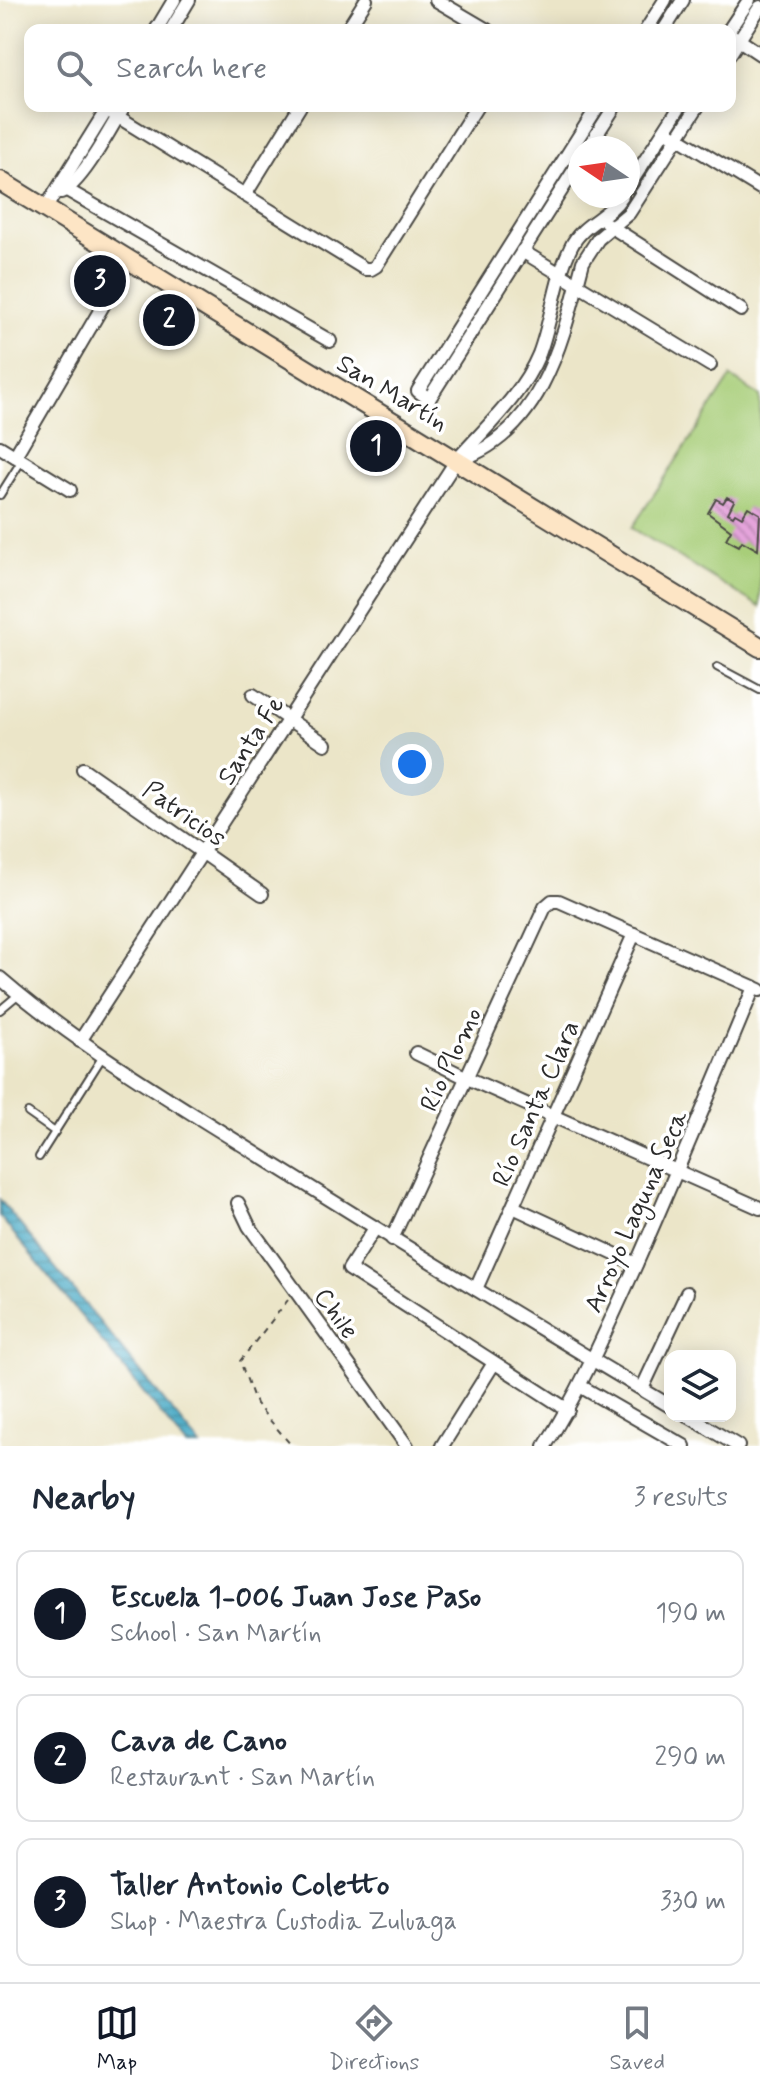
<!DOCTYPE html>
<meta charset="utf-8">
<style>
:root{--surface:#fff;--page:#f2f2f3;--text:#1f2937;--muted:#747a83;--line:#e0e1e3;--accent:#111827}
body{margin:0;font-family:Mynerve,sans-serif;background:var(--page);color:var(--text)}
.controls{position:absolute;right:24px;bottom:24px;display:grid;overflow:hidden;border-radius:16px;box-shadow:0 4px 20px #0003}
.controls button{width:72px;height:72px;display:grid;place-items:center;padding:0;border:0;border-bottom:2px solid var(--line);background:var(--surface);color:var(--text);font:40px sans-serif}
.compass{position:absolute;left:568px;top:136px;width:72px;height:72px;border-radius:50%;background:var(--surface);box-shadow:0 4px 20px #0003;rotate:283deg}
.you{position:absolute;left:412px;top:764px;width:28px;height:28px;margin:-20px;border:6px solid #fff;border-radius:50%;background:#1a73e8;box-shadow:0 0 0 12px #1a73e833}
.badge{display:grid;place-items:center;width:52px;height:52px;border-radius:50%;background:var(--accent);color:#fff;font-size:26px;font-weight:700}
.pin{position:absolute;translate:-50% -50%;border:4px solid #fff;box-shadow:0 2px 8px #0006}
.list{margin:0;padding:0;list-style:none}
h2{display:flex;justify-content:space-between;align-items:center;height:104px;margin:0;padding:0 32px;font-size:34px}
h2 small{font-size:26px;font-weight:400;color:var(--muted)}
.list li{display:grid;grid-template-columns:52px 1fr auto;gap:24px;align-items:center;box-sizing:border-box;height:128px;margin:0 16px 16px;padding:0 16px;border:2px solid var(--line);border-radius:16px}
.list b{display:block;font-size:30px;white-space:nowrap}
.list p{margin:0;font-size:26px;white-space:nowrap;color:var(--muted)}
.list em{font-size:26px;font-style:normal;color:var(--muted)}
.icon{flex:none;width:44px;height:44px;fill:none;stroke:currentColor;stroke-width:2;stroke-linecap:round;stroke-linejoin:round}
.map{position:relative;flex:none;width:760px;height:1446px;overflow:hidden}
.search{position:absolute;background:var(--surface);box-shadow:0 4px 20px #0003;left:24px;right:24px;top:24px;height:88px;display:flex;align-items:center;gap:20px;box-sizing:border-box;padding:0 28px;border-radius:16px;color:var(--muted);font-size:30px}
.sheet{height:536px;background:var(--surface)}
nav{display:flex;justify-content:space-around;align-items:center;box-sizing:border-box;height:112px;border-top:2px solid var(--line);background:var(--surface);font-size:22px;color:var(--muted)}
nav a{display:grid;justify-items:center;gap:4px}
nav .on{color:var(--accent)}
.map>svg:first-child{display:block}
</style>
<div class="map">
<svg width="760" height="1446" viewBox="0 0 760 1446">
<defs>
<pattern id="water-rules" width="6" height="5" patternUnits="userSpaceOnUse" patternTransform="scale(2)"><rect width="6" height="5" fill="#44a8c4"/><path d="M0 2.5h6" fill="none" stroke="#39899f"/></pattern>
<pattern id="building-back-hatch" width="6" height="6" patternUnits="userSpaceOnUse" patternTransform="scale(2)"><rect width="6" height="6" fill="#e5a4dc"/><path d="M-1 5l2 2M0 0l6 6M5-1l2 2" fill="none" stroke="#ba86b3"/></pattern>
</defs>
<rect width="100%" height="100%" fill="#fff"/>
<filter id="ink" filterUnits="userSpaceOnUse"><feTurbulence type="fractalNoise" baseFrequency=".0125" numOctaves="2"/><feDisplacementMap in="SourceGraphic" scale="16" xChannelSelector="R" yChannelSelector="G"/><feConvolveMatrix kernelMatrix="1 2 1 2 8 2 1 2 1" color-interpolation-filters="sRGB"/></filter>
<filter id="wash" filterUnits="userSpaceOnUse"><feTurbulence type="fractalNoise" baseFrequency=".006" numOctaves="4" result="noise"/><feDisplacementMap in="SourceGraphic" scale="32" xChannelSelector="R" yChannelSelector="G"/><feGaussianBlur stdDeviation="1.8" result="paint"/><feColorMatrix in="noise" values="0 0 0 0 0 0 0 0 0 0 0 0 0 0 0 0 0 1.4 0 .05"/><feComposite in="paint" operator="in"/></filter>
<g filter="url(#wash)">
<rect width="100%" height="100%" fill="#ebe5c8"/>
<!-- green -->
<polygon fill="#a8ce79" stroke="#6a7c52" stroke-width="2" points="731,377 760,396 760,607 632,528"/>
<!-- water -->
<polygon fill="url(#water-rules)" stroke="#386a78" stroke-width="2" points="0,1200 201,1446 187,1446 0,1217"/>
<g id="blocks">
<!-- building -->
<polygon fill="url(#building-back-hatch)" points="727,497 734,501 728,513 733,516 735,513 742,517 748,507 760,514 758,550 742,541 739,546 726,539 731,530 708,513 716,499 723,503"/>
</g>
</g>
<g filter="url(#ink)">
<use href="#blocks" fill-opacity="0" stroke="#484743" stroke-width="2"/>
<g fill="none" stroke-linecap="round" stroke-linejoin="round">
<defs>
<g id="service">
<polyline points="0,495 22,460"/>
<polyline points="717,667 760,690"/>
<polyline points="0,1010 19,994"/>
<polyline points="28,1113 55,1132"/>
<polyline points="39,1157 103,1056"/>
</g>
<g id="minor">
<polyline points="436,0 487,30"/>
<polyline points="156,30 174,0"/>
<polyline points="171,30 189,0"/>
<polyline points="347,30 366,0"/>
<polyline points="646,30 665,0"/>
<polyline points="664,30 683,0"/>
<polyline points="729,30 749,0"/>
<polyline points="730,34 760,54"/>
<polyline points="730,54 760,7"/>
<polyline points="107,110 365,269 371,269 376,266 477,106"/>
<polyline points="665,130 760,188"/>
<polyline points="588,148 615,106"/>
<polyline points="580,161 429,399 418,391 598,106"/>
<polyline points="64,179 67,190 330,341"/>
<polyline points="628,187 680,106"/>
<path d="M61,192C81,185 112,126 124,106"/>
<polyline points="245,195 300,106"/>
<polyline points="45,209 109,106"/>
<polyline points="607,224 741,310"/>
<polyline points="522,251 710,365"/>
<polyline points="0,447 70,490"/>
<polyline points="15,456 129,261"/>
<path d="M459,460C543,432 563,338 583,262L598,239L629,213L698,106"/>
<polyline points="253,695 325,744"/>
<polyline points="83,769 262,894"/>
<path d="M0,978C80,1047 171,1100 260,1156C396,1241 532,1324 670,1406"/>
<path d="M80,1041L456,461C485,428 522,395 539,354C552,320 555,279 571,247C582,223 608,218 622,196"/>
<polyline points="416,1053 465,1077 760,1208"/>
<polyline points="238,1203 249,1226 407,1446"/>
<polyline points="513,1207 636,1264"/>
<polyline points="375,1228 349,1269 568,1410"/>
<polyline points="392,1239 545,907 552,901 559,901 760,990"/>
<polyline points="476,1289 634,934"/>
<polyline points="580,1386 684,1446"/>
<polyline points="642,1389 687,1293"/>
<polyline points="688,1416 738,1446"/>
<polyline points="442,1446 494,1363"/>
<path d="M545,1446C581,1389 607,1328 635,1267C676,1174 715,1081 754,987"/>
</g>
<polyline id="secondary" points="0,181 760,647"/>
</defs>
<!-- service casing -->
<use href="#service" stroke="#484743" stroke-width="10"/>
<!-- minor casing -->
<use href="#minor" stroke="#484743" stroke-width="16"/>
<!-- secondary casing -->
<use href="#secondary" stroke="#484743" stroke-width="22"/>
<!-- path -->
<polyline stroke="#484743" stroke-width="2" stroke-dasharray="6 6" stroke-linecap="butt" points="288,1300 240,1361 256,1404 292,1446"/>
<!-- service -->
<use href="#service" stroke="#fff" stroke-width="6"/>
<!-- minor -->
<use href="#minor" stroke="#fff" stroke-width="12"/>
<!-- secondary -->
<use href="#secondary" stroke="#fde5c5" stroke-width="18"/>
</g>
</g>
<g text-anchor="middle" stroke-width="7" stroke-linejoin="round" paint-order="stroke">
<!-- street labels -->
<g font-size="26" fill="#2b2b2b" stroke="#fff">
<text transform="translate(393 392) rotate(31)" y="9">San Martín</text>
<text transform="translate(250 740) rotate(-57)" y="9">Santa Fe</text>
<text transform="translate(185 813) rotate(35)" y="9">Patricios</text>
<text transform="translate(450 1059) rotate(-65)" y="9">Río Plomo</text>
<text transform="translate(535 1103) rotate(-66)" y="9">Río Santa Clara</text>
<text transform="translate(635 1211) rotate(-66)" y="9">Arroyo Laguna Seca</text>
<text transform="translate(337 1313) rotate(54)" y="9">Chile</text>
</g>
</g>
</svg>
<div class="controls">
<button><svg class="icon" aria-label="layers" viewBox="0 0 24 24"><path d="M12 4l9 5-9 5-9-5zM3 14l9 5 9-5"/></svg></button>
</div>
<svg class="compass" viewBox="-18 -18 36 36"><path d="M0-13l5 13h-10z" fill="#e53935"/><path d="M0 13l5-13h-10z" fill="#747a83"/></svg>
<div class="you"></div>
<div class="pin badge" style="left:376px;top:446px">1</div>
<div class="pin badge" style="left:169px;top:320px">2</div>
<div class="pin badge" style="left:100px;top:281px">3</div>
<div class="search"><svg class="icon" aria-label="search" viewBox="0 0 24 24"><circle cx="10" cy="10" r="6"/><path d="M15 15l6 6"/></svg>Search here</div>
</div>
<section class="sheet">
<h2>Nearby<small>3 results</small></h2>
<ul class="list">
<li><span class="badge">1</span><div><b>Escuela 1-006 Juan Jose Paso</b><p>School · San Martín</p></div><em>190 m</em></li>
<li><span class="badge">2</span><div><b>Cava de Cano</b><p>Restaurant · San Martín</p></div><em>290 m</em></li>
<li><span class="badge">3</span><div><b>Taller Antonio Coletto</b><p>Shop · Maestra Custodia Zuluaga</p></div><em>330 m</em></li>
</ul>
</section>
<nav>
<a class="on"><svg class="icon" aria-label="map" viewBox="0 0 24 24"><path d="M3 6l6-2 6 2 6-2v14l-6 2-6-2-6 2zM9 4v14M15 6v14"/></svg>Map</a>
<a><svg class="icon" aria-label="directions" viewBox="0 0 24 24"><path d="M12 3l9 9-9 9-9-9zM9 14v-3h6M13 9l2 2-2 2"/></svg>Directions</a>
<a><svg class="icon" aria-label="saved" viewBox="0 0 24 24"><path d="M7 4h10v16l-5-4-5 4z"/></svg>Saved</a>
</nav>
